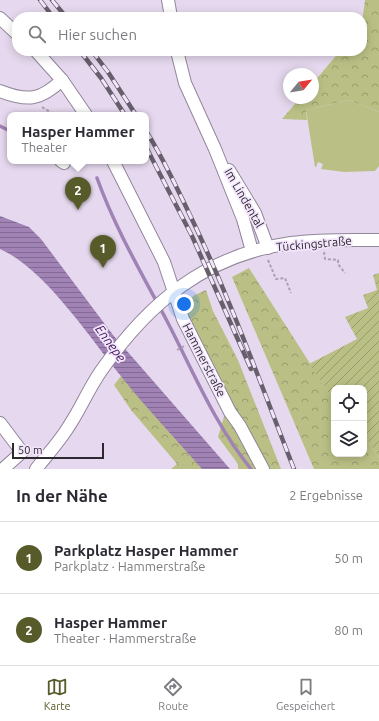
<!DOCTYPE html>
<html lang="de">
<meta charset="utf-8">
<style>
:root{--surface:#fff;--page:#f2f2f3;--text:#2b2b33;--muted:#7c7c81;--line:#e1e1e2;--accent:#575b29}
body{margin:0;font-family:Ubuntu,sans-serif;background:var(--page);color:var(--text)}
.controls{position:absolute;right:12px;bottom:12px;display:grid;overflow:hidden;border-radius:8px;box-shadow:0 2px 10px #0003}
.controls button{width:36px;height:36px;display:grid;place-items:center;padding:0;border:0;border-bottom:1px solid var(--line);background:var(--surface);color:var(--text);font:20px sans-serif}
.compass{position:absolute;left:283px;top:68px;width:36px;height:36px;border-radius:50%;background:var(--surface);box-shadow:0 2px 10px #0003;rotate:60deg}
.scale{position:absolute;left:12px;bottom:10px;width:92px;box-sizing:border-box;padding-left:4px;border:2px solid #2d2931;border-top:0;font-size:11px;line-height:14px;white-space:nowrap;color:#2d2931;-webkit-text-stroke:3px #f3e6fc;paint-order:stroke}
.you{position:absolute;left:184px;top:304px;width:14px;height:14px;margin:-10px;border:3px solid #fff;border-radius:50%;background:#1a73e8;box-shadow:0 0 0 6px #1a73e833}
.badge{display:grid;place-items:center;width:26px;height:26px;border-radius:50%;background:var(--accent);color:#fff;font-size:13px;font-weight:700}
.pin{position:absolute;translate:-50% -33px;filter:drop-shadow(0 1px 2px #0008)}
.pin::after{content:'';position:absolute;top:21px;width:14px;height:12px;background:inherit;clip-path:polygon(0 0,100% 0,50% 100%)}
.popup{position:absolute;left:7px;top:112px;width:142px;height:52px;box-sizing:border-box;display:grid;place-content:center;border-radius:8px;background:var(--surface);filter:drop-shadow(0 1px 3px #0005);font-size:13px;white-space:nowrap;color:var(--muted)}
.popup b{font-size:15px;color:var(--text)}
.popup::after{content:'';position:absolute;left:50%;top:100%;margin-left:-8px;border:8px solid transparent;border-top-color:var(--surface)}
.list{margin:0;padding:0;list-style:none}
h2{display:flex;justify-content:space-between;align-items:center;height:52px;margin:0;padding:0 16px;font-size:17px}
h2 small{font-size:13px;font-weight:400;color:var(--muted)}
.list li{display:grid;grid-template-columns:26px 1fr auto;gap:12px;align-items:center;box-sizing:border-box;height:72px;padding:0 16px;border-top:1px solid var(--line)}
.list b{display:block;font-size:15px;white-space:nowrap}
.list p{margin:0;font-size:13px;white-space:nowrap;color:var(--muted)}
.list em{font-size:13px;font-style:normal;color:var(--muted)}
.icon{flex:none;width:22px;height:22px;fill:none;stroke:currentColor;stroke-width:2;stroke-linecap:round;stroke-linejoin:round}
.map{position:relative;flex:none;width:379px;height:469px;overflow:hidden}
.search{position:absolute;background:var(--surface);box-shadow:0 2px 10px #0003;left:12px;right:12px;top:12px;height:44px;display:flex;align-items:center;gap:10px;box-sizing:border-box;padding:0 14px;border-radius:16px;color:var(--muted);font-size:15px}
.sheet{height:196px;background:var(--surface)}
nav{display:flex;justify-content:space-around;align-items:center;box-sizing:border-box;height:56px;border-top:1px solid var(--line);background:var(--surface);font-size:11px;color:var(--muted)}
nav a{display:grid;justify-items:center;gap:2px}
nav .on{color:var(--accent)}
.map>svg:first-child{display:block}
</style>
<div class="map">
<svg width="379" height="469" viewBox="0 0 379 469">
<defs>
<pattern id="forest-crowns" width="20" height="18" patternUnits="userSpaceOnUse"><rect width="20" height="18" fill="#bac085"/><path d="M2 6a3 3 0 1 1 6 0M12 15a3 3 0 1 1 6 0" fill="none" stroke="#989c6d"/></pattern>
<pattern id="garden-furrows" width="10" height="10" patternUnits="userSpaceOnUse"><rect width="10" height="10" fill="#bac085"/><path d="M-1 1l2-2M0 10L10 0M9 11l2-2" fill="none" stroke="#989c6d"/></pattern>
<pattern id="water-rules" width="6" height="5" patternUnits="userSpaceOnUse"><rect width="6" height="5" fill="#a082b5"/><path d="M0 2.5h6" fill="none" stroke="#836a94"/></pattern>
</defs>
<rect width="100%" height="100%" fill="#e6d9ef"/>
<!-- green -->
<polygon fill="#bac085" points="348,100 379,112 379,166 375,171 344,172 321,169 323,164 318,162 316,167 315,167 306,110"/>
<!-- forest -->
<g fill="url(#forest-crowns)">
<polygon points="365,0 379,0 379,112 348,100 306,110 307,120 282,119 300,98 313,98 313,83 340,51 362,51 362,22"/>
<polygon points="249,268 334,401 334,454 364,454 364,435 379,457 379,469 314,469 232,277"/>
<path d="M206,290L213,311L238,360L281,469H238V464L218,437L228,403L186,313C186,297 193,296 206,290Z"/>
<polygon points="121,376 202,469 171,469 177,464 131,410 114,385"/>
</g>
<!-- garden -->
<polygon fill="url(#garden-furrows)" points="379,273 379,457 364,435 364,388 334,388 334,401 309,364 357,339 345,317 368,308 363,295 377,290 373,275"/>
<!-- water -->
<path fill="url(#water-rules)" d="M0,216L29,227L41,239L113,335L230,469H202C175,438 146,408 120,375C90,338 44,268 0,249Z"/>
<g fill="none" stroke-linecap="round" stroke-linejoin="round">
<!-- stream -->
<g stroke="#a082b5" stroke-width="3.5">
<polyline points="0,126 10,131"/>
<path d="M97,178C115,228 142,274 167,321C193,371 215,425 251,469"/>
</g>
<defs>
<g id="minor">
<polyline points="168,0 171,17"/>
<polyline points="0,18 17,34"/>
<polyline points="36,51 62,80 86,115"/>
<polyline points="177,51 185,83 215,149 243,219 252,251"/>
<path d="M0,91C28,102 41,100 62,80"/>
<polyline points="61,161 64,163"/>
<polyline points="113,161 164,262 183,319 230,412 240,426 263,469"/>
<polyline points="229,170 255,213 268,248"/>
<polyline points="0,423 22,452 3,469"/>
<path d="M36,469C47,455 60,441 69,426C81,408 89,388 101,371C149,302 206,255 291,243C320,239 350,240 379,240"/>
</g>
</defs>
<!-- minor casing -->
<use href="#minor" stroke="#91869a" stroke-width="14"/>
<!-- path -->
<g stroke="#aca2b3" stroke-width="2" stroke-dasharray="3 2" stroke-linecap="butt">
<polyline points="42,107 55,115"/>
<polyline points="324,252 325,259 338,260 338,264 345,273"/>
<polyline points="268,260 276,279 285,278 291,293"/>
<polyline points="177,350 184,346"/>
</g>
<!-- minor -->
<use href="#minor" stroke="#fff" stroke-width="12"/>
<defs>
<g id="rail">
<polyline points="40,0 53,17"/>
<polyline points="52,0 66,17"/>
<polyline points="80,51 101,78 125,115"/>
<polyline points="92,51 108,72 136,115"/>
<path d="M146,131C162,156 175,184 188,211C229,295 260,382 294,469"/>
<polyline points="146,147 192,236 251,369"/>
</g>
</defs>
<!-- rail casing -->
<use href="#rail" stroke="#67606c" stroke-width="4.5"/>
<!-- rail -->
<use href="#rail" stroke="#f3e6fc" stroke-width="3" stroke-dasharray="9" stroke-linecap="butt"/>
</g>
<g text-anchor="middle" stroke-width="3.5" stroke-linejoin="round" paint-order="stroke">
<!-- street labels -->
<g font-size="12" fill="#2d2931" stroke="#f3e6fc">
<text transform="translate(244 198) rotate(60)" y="4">Im Lindental</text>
<text transform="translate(314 244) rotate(-5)" y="4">Tückingstraße</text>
<text transform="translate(204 360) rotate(63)" y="4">Hammerstraße</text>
</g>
<!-- water labels -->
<g font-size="13" font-style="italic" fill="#3f1756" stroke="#f3e6fc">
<text transform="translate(111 343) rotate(54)" y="5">Ennepe</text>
</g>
</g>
</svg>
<div class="controls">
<button><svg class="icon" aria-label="locate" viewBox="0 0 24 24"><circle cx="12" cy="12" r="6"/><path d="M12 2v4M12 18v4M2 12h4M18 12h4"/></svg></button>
<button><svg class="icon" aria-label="layers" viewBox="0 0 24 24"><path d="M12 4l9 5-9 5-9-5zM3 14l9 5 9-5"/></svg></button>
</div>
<svg class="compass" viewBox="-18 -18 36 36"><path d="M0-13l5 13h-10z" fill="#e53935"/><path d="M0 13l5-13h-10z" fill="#7c7c81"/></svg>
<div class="scale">50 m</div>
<div class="you"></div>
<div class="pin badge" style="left:103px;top:268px">1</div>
<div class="pin badge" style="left:78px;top:210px">2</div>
<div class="popup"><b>Hasper Hammer</b>Theater</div>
<div class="search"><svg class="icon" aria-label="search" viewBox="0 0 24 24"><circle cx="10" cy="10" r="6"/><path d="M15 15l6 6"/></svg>Hier suchen</div>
</div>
<section class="sheet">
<h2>In der Nähe<small>2 Ergebnisse</small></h2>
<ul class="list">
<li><span class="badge">1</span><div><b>Parkplatz Hasper Hammer</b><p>Parkplatz · Hammerstraße</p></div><em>50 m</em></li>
<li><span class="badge">2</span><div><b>Hasper Hammer</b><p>Theater · Hammerstraße</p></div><em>80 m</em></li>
</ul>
</section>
<nav>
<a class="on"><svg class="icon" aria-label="map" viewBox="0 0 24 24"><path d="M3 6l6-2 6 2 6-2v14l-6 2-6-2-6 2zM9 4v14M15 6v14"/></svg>Karte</a>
<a><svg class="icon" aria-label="directions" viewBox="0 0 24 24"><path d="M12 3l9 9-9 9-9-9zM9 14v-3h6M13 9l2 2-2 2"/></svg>Route</a>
<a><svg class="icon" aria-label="saved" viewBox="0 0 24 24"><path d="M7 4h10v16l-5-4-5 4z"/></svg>Gespeichert</a>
</nav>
